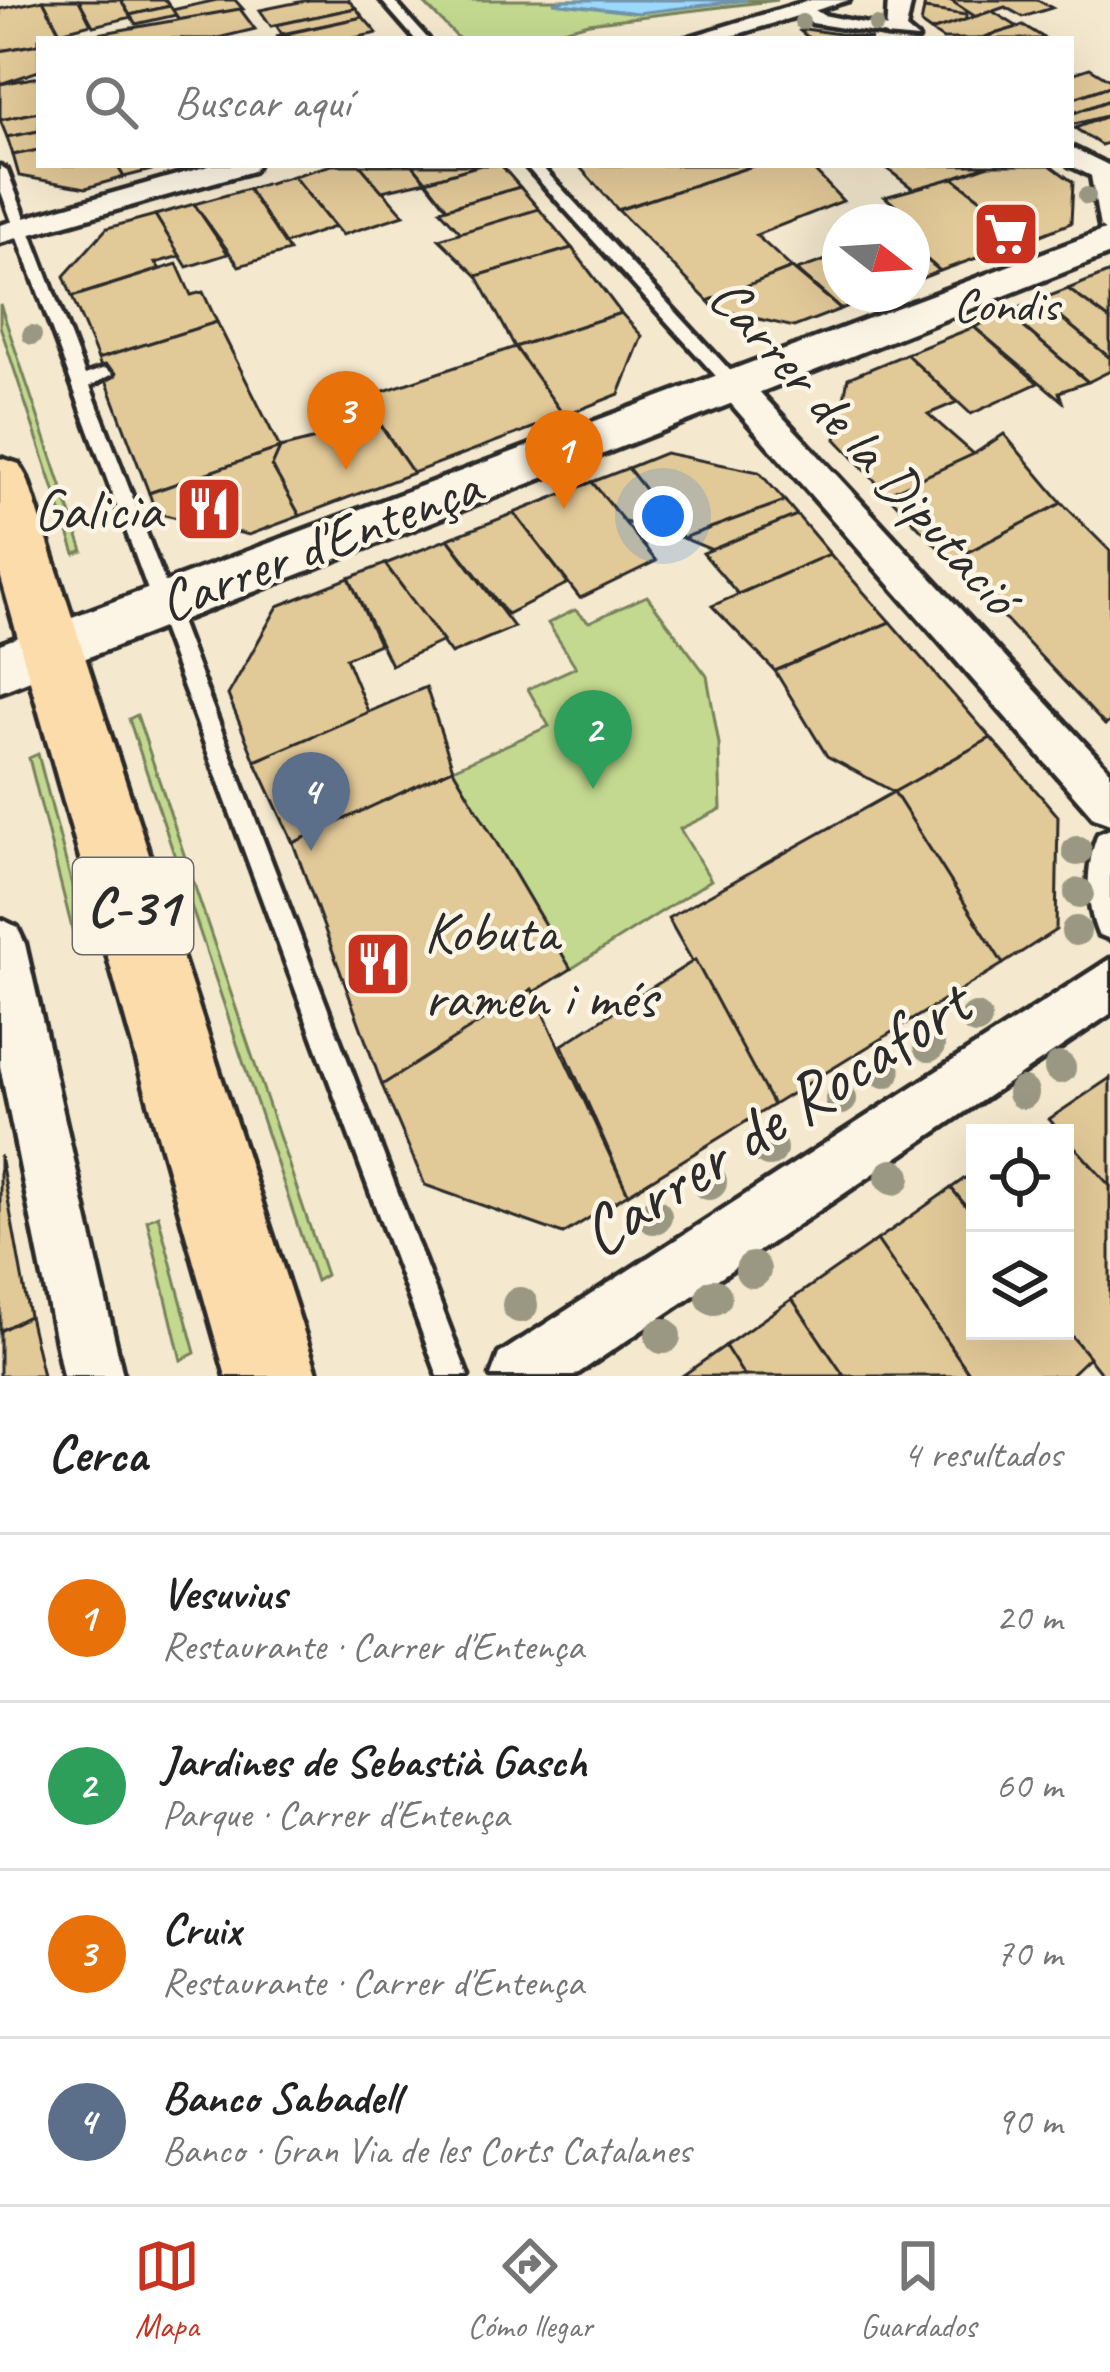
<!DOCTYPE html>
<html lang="es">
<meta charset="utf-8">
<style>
:root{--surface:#fff;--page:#f2f2f2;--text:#222;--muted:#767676;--line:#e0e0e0;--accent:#c8321e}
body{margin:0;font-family:Caveat,sans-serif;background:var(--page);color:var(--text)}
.controls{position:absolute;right:36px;bottom:36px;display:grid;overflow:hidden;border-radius:0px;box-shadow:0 12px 48px #0002}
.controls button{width:108px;height:108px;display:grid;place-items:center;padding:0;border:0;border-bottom:3px solid var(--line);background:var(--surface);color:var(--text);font:60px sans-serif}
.compass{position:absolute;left:822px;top:204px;width:108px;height:108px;border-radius:50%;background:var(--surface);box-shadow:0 12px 48px #0002;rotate:107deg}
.you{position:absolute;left:663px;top:516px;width:42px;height:42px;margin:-30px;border:9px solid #fff;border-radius:50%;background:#1a73e8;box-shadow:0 0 0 18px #1a73e833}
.badge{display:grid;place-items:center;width:78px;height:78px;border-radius:50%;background:var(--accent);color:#fff;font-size:39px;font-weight:700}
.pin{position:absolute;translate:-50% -99px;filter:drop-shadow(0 3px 6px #0008)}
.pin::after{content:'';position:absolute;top:63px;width:42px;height:36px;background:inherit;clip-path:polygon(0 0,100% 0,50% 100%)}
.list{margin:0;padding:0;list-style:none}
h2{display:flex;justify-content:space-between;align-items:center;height:156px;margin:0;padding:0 48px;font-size:51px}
h2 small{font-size:39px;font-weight:400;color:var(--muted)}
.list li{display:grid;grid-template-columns:78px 1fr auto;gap:36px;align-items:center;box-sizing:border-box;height:168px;padding:0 48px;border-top:3px solid var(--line)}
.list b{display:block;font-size:45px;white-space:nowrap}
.list p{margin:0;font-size:39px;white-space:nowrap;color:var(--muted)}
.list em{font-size:39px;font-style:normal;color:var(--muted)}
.icon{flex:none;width:66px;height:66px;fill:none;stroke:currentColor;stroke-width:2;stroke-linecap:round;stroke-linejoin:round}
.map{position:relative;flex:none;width:1110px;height:1376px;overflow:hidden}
.search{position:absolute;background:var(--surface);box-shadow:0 12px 48px #0002;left:36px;right:36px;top:36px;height:132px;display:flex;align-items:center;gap:30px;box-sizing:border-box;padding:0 42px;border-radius:0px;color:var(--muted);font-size:45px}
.sheet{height:828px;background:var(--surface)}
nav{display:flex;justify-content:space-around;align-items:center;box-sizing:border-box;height:168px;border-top:3px solid var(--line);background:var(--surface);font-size:33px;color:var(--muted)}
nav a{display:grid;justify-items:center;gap:6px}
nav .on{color:var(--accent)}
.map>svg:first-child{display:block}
</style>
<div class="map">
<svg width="1110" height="1376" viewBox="0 0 1110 1376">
<rect width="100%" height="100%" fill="#f4e8ce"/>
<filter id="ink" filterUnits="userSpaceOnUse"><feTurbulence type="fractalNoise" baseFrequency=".00833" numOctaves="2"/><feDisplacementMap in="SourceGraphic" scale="24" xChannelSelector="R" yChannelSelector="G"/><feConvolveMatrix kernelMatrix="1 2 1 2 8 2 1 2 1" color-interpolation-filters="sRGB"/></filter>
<g filter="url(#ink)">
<!-- green -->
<g fill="#c3d98f" stroke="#77825d" stroke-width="3">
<polygon points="421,0 778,0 589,23 529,39 459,39"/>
<polygon points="0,304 83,551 75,554 0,326"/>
<polygon points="647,596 707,676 719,744 721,809 680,829 711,880 571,969 453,769 549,726 528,689 576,667 548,623 575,610 589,622"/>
<polygon points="137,715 326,1275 316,1281 129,719"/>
<polygon points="38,754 87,943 77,948 29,758"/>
<polygon points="158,1215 195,1353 181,1360 147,1220"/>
</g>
<!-- water -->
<polygon fill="#9cd9fd" stroke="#6f93a9" stroke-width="3" points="564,0 747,0 638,13 553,3"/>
<!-- building -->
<g fill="#e2c998" stroke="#2b2b2b" stroke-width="3">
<polygon points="43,0 79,0 91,24 60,32"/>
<polygon points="43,0 63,39 39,39 39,44 0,51 0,9"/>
<polygon points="79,0 121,0 132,17 93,26"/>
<polygon points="121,0 166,0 170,6 130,15"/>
<polygon points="217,0 235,0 243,9 179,20 172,10"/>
<polygon points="309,0 348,0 356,8 271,26 260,10"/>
<polygon points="925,0 950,0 967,10 964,15 924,9"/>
<polygon points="950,0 1037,0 1052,8 1023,17 1005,7 976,17"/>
<polygon points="170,6 176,15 136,24 130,15"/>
<polygon points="356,8 363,17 282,34 276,25"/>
<polygon points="240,9 255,29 214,39 75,38"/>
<polygon points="924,9 966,15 966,20 931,31 921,24"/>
<polygon points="992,11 1018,27 978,39 943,39 931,31"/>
<polygon points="363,17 377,33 350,39 276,36"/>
<polygon points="1023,25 1046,39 978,39 1018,27"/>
<polygon points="805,29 872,39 810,39 800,31"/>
<polygon points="39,44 39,71 0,84 0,51"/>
<polygon points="1090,68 1110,80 1110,86 1071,99 1071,74"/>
<polygon points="39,77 39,112 0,120 0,84"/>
<polygon points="1110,86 1110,100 1071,114 1071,99"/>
<polygon points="1110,100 1110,115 1071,125 1071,114"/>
<polygon points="39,112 39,131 7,137 0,120"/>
<polygon points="1110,115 1110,142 1101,145 1075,128"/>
<polygon points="39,131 39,150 13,155 7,137"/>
<polygon points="39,150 39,165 117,165 124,177 86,188 19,176 13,155"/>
<polygon points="117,165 167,165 167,166 124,177"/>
<polygon points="332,165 360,165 404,215 342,235 293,176"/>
<polygon points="360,165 413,165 426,181 382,191"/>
<polygon points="413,165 481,165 426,181"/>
<polygon points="481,165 501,165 520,187 447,208 426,181"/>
<polygon points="578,165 756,165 618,210"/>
<polygon points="756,165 809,165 843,201 756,235 792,268 708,301 618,210"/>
<polygon points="895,165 989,165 916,191 886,168"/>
<polygon points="989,165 1050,165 1073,182 1071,223 1033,238 953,178"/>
<polygon points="293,176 334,227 285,244 248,189"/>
<polygon points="953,178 1033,238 940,271 912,247 912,222 882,222 874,215 897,207 885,197"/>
<polygon points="520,187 539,209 461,233 440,210"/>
<polygon points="248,189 289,251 239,266 194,204"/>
<polygon points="194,204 228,254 187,267 155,215"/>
<polygon points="539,209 572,248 477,276 439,239"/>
<polygon points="155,215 180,256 155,263 160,269 72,297 64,276 107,228"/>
<polygon points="912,247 940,271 912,282"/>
<polygon points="572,248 621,313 515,347 477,276"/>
<polygon points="840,255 840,294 880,294 841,309 797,270"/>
<polygon points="177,264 191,295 203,292 217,322 98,359 72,297"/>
<polygon points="792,268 841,309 794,327 715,309 708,301"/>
<polygon points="1110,272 1110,320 1068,289"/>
<polygon points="1068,289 1110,320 1110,358 1039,300"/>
<polygon points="1039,300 1110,358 1110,371 1088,382 1007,313"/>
<polygon points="621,313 642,336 619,394 564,416 515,347"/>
<polygon points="1007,313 1088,382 1059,392 1062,401 974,327"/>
<polygon points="217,322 280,448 149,493 98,359"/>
<polygon points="974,327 1038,383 971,414 906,354"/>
<polygon points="515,347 564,416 413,473 363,398"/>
<polygon points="906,354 957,402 928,414 974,454 887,494 836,439 848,378"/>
<polygon points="379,423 413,473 300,516 272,466 280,448"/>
<polygon points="1004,434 1062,503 951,561 887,494 974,454"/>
<polygon points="280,448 272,466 300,516 249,535 156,513 149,493"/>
<polygon points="665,453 759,472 785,501 683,538 628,468"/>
<polygon points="628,468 683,538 621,521 592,482"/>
<polygon points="592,482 656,561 580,598 514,513"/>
<polygon points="785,501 797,515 712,550 683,538"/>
<polygon points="1062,503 1110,551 1110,722 1105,725 951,561"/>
<polygon points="514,513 568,583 507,614 448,539"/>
<polygon points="797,515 830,554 738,594 703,553"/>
<polygon points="448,539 514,627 451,654 385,564"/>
<polygon points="830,554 890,622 775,671 712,606"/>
<polygon points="385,564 443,641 391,665 349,578"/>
<polygon points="349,578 379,644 346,658 369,714 255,761 228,695 278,606"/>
<polygon points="890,622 991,738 894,792 827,756 775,671"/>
<polygon points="426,687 453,769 293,843 255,761"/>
<polygon points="991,738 1058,816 1056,930 1003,964 894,792"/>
<polygon points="453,769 571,969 382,1085 293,843"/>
<polygon points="894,792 1003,964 773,1105 668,918"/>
<polygon points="695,960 773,1105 628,1194 562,1045"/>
<polygon points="532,989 628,1194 563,1234 425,1185 382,1085"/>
<polygon points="1110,1078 1110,1186 1049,1119"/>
<polygon points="1065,1136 1110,1186 1110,1376 1103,1376 1065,1328"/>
<polygon points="0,1155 29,1316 0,1331"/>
<polygon points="975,1171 975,1217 951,1188"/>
<polygon points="951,1188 975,1217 975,1331 1065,1328 1089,1357 1069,1376 971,1376 877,1240"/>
<polygon points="877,1240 971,1376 844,1376 792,1299"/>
<polygon points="792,1299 844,1376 744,1376 725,1346"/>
<polygon points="29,1316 43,1376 0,1376 0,1331"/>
<polygon points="725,1346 744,1376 682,1376"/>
</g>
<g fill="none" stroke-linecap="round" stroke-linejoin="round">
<defs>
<g id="service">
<polygon points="381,0 393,0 428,39 415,39"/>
<polygon points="525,165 540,165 737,378 737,386 725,386"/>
<polygon points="0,166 7,170 85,375 105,368 113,374 90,386 468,1376 438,1376 0,189"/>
</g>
<g id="pedestrian">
<polygon points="805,4 823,15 903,31 894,36 812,23 797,9"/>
<polygon points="1101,170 1110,175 1110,233 1100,227 1091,176"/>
<path d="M1110,829V939L1098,934C1085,904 1086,863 1098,834Z"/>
</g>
<g id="minor">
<polygon points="811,0 849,0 722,39 683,39"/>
<polygon points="888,0 912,0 906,29 918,39 886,36"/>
<polygon points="1071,147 1110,166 1110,185 1069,165"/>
<polygon points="212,165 257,165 253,171 0,243 0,225"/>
<polygon points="731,370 743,374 1110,771 1110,824 1094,818 719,390 714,382"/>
<polygon points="0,919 17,927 25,944 123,1376 63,1376 0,1066"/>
<polygon points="1110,959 1110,1014 574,1376 491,1376 499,1354"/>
</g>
<polygon id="secondary" points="1110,228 1110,254 0,692 0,644"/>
<polygon id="primary" points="0,458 19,464 27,478 318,1376 226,1376 0,574"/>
</defs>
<!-- service casing -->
<use href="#service" stroke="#2b2b2b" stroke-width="9"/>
<!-- pedestrian casing -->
<use href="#pedestrian" stroke="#2b2b2b" stroke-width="9"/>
<!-- minor casing -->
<use href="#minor" stroke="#2b2b2b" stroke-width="9"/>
<!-- secondary casing -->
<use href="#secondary" stroke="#2b2b2b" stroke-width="9"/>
<!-- primary casing -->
<use href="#primary" stroke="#2b2b2b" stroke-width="9"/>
<!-- service -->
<use href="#service" fill="#fcf5e5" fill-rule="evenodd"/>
<!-- pedestrian -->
<use href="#pedestrian" fill="#fcf5e5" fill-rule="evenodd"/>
<!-- minor -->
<use href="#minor" fill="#fcf5e5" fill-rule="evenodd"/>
<!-- secondary -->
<use href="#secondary" fill="#fcf5e5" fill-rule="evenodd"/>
<!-- primary -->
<use href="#primary" fill="#fddcac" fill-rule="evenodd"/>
</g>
<!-- trees -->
<g fill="#9a9882">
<circle cx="802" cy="22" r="8"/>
<circle cx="876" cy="25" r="8"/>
<circle cx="1087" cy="196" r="9"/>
<circle cx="32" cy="335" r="10"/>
<circle cx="1077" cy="851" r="15"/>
<circle cx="1079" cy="893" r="15"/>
<circle cx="1076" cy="931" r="15"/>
<circle cx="976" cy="1019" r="16"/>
<circle cx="929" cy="1046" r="16"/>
<circle cx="1060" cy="1068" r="16"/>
<circle cx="885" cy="1072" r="16"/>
<circle cx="1023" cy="1093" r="16"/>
<circle cx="841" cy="1099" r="16"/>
<circle cx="769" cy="1149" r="18"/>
<circle cx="893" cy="1177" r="18"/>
<circle cx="709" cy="1182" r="18"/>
<circle cx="654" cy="1216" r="18"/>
<circle cx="753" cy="1270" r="18"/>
<circle cx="714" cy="1297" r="18"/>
<circle cx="520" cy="1305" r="18"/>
<circle cx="663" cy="1336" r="18"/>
</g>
</g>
<!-- icons -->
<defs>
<symbol id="supermarket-square" viewBox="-11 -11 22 22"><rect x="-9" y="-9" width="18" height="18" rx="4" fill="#c8321e" stroke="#fcf5e5"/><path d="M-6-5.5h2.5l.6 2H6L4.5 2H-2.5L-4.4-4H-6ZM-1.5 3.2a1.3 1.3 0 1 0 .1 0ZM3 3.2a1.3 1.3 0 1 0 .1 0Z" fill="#fff"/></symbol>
<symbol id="restaurant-square" viewBox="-11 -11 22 22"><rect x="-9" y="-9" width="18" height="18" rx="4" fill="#c8321e" stroke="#fcf5e5"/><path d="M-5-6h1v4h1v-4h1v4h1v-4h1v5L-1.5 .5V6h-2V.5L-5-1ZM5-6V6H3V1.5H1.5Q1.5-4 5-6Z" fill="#fff"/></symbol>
</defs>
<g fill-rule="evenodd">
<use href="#supermarket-square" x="968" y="196" width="76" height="76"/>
<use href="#restaurant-square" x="171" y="471" width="76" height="76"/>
<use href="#restaurant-square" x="340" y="926" width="76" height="76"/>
</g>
<g text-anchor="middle" stroke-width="9" stroke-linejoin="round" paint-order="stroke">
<!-- far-poi labels -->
<g font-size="48" fill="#2b2b2b" stroke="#fcf5e5">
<text x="1006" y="321">Condis</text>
</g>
<!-- shield labels -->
<rect fill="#fcf5e5" stroke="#6a6863" stroke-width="3" x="73" y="858" width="120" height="96" rx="9"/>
<g font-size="54" font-weight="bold" fill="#2b2b2b">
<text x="133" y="925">C-31</text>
</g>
<!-- street labels -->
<g font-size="57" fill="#2b2b2b" stroke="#fcf5e5">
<text transform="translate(865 445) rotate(48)" y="20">Carrer de la Diputació</text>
<text transform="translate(319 543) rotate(-21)" y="20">Carrer d'Entença</text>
</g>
<!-- poi labels -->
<g font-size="57" fill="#2b2b2b" stroke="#fcf5e5" text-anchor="end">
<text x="162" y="529">Galicia</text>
<text x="424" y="951" text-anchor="start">Kobuta<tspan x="424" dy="66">ramen i més</tspan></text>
</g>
<!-- near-street labels -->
<g font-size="69" fill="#2b2b2b" stroke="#fcf5e5">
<text transform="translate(774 1117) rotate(-33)" y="24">Carrer de Rocafort</text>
</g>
</g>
</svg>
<div class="controls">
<button><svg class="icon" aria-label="locate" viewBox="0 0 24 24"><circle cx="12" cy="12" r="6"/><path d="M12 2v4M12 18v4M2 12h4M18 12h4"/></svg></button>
<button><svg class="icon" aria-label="layers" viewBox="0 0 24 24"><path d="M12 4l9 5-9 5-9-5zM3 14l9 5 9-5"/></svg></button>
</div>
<svg class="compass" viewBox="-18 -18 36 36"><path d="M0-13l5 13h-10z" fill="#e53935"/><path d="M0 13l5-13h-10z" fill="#767676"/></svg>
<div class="you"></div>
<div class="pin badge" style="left:564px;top:509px;background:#e8710a">1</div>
<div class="pin badge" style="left:593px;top:789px;background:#2e9e5b">2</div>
<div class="pin badge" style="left:346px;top:470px;background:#e8710a">3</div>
<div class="pin badge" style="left:311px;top:851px;background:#5c6f8a">4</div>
<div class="search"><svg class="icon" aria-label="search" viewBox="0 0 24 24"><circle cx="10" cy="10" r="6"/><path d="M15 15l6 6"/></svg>Buscar aquí</div>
</div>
<section class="sheet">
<h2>Cerca<small>4 resultados</small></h2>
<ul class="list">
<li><span class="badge" style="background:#e8710a">1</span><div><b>Vesuvius</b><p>Restaurante · Carrer d'Entença</p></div><em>20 m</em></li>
<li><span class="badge" style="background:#2e9e5b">2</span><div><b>Jardines de Sebastià Gasch</b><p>Parque · Carrer d'Entença</p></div><em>60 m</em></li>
<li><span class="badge" style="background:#e8710a">3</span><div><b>Cruix</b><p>Restaurante · Carrer d'Entença</p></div><em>70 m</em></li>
<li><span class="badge" style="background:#5c6f8a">4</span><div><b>Banco Sabadell</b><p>Banco · Gran Via de les Corts Catalanes</p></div><em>90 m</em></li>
</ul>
</section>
<nav>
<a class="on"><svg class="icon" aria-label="map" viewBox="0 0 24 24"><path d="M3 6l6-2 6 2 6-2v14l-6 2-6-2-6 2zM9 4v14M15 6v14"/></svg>Mapa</a>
<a><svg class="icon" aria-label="directions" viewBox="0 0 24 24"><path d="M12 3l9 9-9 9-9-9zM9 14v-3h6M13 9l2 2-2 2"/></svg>Cómo llegar</a>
<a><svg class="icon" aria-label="saved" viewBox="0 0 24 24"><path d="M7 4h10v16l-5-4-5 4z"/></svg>Guardados</a>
</nav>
